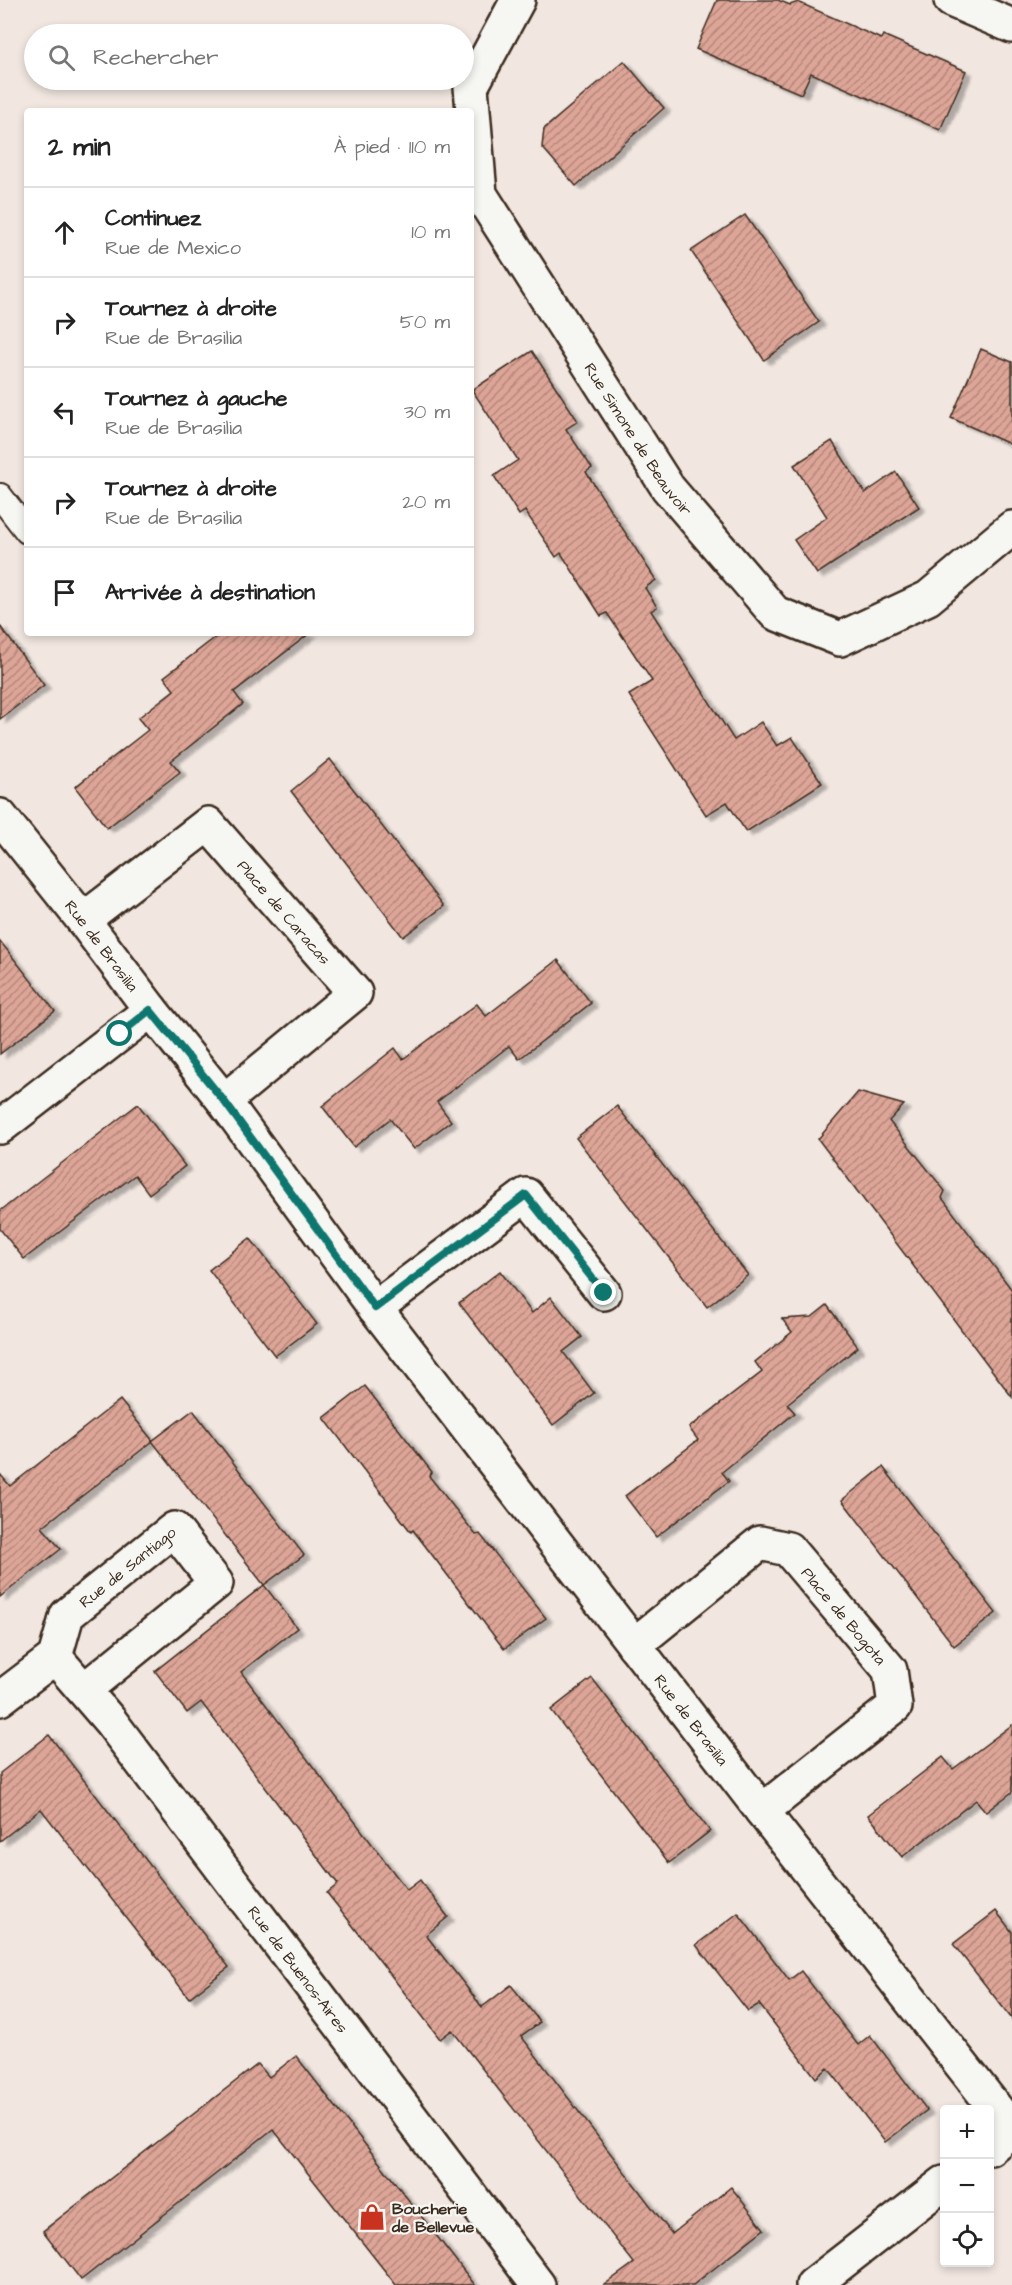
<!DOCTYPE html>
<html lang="fr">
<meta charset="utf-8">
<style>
:root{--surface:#fff;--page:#f6f6f6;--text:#222;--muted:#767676;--line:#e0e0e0}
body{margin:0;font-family:"Architects Daughter",sans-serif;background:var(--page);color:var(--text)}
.controls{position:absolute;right:18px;bottom:18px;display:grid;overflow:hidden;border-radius:6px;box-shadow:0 3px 9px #0003}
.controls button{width:54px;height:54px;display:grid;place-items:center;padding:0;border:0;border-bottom:2px solid var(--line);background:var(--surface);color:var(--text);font:30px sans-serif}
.stop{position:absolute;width:18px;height:18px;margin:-14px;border:4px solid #0f766e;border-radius:50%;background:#fff}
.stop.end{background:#0f766e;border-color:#fff;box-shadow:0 2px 6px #0008}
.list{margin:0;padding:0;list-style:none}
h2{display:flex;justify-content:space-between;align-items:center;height:78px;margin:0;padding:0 24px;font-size:26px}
h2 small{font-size:20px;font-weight:400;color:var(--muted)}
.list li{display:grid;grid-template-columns:39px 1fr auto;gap:18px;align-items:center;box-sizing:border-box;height:90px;padding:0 24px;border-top:2px solid var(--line)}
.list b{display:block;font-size:22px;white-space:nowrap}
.list p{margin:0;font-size:20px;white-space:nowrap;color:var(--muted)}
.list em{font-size:20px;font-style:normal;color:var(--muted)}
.icon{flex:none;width:33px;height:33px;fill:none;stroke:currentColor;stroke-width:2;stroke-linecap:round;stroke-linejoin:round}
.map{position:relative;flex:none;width:1012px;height:2285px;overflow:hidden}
.search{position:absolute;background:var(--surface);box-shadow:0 3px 9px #0003;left:24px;top:24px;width:450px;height:66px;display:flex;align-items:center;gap:15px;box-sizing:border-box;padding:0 21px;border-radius:33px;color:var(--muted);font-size:22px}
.panel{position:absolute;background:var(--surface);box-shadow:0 3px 9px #0003;left:24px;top:108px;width:450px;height:528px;border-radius:6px}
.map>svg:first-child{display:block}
</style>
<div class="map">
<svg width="1012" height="2285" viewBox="0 0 1012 2285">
<defs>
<pattern id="building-hatch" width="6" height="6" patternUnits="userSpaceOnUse" patternTransform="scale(1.5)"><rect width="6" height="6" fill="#dda597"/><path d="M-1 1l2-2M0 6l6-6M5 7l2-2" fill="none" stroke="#b4877b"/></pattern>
<filter id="shadow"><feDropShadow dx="6" dy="4" stdDeviation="1.5" flood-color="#0004"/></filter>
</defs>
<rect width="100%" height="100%" fill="#f1e6e0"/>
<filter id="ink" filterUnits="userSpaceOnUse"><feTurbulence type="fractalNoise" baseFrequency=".0167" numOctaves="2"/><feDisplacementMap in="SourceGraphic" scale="12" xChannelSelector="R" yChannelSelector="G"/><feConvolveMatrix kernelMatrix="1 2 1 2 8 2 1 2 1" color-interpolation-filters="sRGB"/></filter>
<g filter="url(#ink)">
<!-- building -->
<g fill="url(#building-hatch)" stroke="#3b2a1e" stroke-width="1.5" filter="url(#shadow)">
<polygon points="717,0 778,0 790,5 798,2 881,39 883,35 966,71 940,130 811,73 801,94 696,49"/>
<polygon points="624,61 664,108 576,186 542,147 544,129"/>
<polygon points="745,215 819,322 764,360 691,251"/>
<polygon points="981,349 1012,362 1012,445 951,418"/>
<polygon points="532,351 578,421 566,429 592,468 586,472 656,580 645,588 657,607 651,611 734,740 761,722 777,746 792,737 822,783 746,832 727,802 706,815 629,695 652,681 607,613 601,616 561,553 556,557 525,511 519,515 494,476 518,460 472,390"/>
<polygon points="832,441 865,493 896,472 919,507 817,574 794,540 827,517 794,465"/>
<polygon points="0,626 44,685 0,719"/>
<polygon points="221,633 310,633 234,692 243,704 171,761 180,772 107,828 75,787 148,730 138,718 174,690 164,677"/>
<polygon points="330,759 444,906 403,937 291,791"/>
<polygon points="0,941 55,1011 0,1054"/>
<polygon points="558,960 591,1003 519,1059 509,1046 437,1102 451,1121 414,1149 390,1119 354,1147 322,1106 395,1048 403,1059 477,1004 486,1016"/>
<polygon points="858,1092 904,1105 889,1121 945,1191 942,1198 1012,1290 1012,1397 818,1139"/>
<polygon points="138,1104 185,1166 149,1194 135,1175 24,1259 0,1229 0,1211"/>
<polygon points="617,1106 748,1275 707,1307 576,1138"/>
<polygon points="250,1238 317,1324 275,1356 209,1270"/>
<polygon points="500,1271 532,1313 551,1297 582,1337 563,1352 594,1393 553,1425 459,1303"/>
<polygon points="827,1305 858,1347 787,1404 795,1413 722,1472 729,1481 656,1537 625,1496 698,1440 689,1428 762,1372 755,1362 792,1332 782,1319 812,1317"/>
<polygon points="365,1386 432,1472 429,1476 476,1535 480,1534 546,1618 504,1649 413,1530 411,1532 324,1418"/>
<polygon points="120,1400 153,1441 42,1527 61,1549 0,1597 0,1474 10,1486"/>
<polygon points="193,1410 304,1555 264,1585 297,1628 241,1672 407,1890 420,1880 448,1917 426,1935 482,2007 511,1985 540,2022 521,2036 672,2234 731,2187 764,2229 693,2285 604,2285 634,2263 452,2030 440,2039 343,1913 327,1893 338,1884 201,1702 187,1713 155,1671 264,1585 152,1441"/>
<polygon points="883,1467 996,1613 954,1646 842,1500"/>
<polygon points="592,1678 710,1831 669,1863 551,1710"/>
<polygon points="1012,1725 1012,1792 986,1812 976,1800 902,1857 868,1815 943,1757 953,1769"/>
<polygon points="49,1735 229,1967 189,1998 41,1809 0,1841 0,1773"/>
<polygon points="996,1911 1012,1932 1012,2019 953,1944"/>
<polygon points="738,1913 789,1980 801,1971 858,2045 870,2035 927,2110 885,2142 828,2068 816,2078 759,2004 748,2011 696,1945"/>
<polygon points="296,2056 475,2285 396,2285 273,2129 81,2280 43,2231 258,2064 269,2077"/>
</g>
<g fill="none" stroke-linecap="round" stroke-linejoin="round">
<defs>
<polyline id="lane" points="0,496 27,531"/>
<g id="street">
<path id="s1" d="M518,0L471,87L480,194L668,488L775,613L840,639L928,598L1012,528"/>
<polyline points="951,0 1012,26"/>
<path id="s2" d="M0,816L83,920L151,1010L224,1101L375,1308L762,1811L1012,2129"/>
<path id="s3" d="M83,920L208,824L355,993L224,1101"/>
<polyline points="0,1127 151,1010"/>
<polyline points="375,1308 526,1195 604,1293"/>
<path id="s4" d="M634,1645L760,1543L788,1549L890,1670L895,1706L762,1811"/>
<path id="s5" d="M55,1657L111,1722L538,2285"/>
<path id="s6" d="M0,1699L55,1657L67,1615L174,1529L216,1583L84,1690"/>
<polyline points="990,2148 1012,2130"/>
<polyline points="813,2285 944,2183"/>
</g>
</defs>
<!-- lane casing -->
<use href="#lane" stroke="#3b2a1e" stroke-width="28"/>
<!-- street casing -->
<use href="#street" stroke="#3b2a1e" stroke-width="38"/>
<!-- lane -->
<use href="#lane" stroke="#f6f6f2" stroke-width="24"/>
<!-- street -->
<use href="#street" stroke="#f6f6f2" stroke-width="33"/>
</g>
</g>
<g fill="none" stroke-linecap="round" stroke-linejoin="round" filter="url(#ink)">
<!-- route -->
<polyline stroke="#0f766e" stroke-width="8" points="120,1034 150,1010 224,1101 375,1308 526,1195 604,1293"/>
</g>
<!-- icons -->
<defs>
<symbol id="shop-bare" viewBox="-9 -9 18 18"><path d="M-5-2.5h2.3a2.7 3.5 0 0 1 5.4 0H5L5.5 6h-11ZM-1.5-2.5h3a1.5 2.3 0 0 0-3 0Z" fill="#c8321e" stroke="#f6f6f2" stroke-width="2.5" paint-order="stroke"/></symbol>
</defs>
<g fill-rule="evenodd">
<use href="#shop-bare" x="353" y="2198" width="38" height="38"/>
</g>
<g text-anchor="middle" stroke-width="4.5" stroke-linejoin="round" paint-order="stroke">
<!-- street labels -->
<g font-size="16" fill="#3b2a1e" stroke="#f6f6f2">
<text dy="6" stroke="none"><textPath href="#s1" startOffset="498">Rue Simone de Beauvoir</textPath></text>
<text dy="6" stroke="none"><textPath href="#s3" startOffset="274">Place de Caracas</textPath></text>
<text dy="6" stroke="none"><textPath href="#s2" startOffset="165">Rue de Brasilia</textPath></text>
<text dy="6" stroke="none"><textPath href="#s6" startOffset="190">Rue de Santiago</textPath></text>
<text dy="6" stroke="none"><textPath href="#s4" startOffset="278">Place de Bogota</textPath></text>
<text dy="6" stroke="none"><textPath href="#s2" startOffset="1138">Rue de Brasilia</textPath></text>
<text dy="6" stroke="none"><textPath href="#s5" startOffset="396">Rue de Buenos-Aires</textPath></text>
</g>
<!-- poi labels -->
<g font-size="16" font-weight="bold" fill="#3b2a1e" stroke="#f6f6f2" text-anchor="start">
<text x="392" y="2214">Boucherie<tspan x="392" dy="18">de Bellevue</tspan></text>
</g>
</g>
</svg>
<div class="controls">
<button>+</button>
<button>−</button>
<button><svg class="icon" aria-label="locate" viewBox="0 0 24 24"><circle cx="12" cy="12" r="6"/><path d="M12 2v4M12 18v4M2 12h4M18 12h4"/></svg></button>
</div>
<div class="stop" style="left:120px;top:1034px"></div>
<div class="stop end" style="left:604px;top:1293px"></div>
<div class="search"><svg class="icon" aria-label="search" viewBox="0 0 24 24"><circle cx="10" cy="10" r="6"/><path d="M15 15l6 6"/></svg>Rechercher</div>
<section class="panel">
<h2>2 min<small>À pied · 110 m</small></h2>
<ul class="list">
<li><svg class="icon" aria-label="ahead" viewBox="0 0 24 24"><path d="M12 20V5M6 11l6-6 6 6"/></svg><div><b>Continuez</b><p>Rue de Mexico</p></div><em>10 m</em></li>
<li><svg class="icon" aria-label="right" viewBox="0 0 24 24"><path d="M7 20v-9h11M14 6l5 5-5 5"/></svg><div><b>Tournez à droite</b><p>Rue de Brasilia</p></div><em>50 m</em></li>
<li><svg class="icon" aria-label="left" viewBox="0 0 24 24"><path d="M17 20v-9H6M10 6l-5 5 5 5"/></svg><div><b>Tournez à gauche</b><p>Rue de Brasilia</p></div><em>30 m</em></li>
<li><svg class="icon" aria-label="right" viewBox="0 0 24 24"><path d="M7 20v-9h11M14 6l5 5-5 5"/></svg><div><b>Tournez à droite</b><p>Rue de Brasilia</p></div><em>20 m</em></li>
<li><svg class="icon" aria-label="arrive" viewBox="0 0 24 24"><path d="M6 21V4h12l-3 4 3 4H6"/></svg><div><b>Arrivée à destination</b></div></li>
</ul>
</section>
</div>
